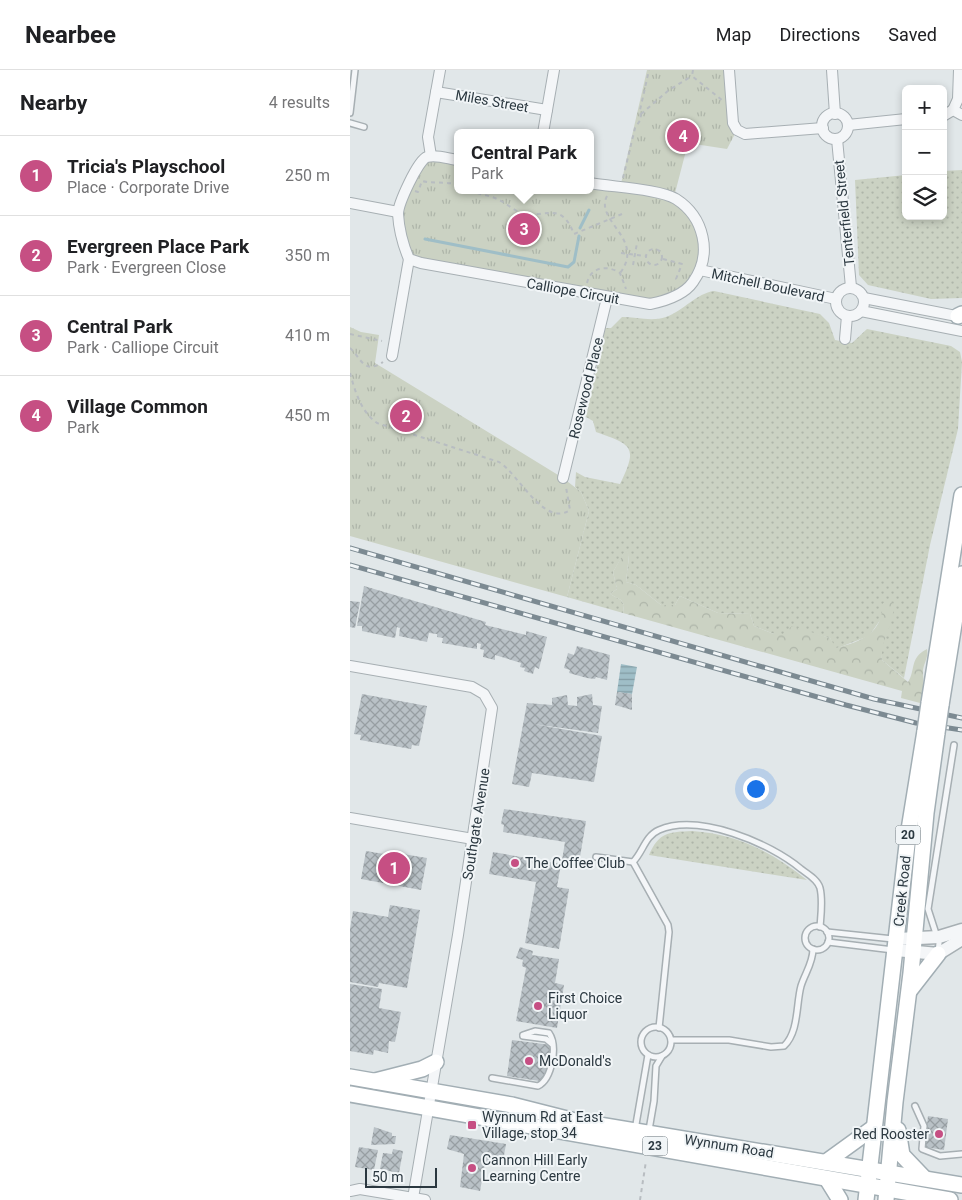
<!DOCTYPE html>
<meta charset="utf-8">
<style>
:root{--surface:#fff;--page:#f6f6f6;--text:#202124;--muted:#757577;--line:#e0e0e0;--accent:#c64f83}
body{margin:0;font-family:Roboto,sans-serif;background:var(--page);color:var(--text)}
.controls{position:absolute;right:15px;top:15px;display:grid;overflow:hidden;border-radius:8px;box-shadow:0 2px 8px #0003}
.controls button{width:45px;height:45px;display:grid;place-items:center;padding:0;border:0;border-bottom:1px solid var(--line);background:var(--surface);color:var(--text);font:25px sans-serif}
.scale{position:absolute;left:15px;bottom:12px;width:72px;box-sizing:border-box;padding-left:5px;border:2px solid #2b3840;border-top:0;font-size:14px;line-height:18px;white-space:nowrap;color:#2b3840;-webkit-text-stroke:4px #f1f5f7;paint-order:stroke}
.you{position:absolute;left:405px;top:718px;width:18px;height:18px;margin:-12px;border:4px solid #fff;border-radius:50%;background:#1a73e8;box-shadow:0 0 0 8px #1a73e833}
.badge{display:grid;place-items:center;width:32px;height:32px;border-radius:50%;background:var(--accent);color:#fff;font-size:16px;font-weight:700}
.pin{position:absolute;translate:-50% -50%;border:2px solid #fff;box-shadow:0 1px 5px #0006}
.popup{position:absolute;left:104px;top:59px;width:140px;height:65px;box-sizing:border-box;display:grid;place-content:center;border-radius:8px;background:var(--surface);filter:drop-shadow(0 1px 4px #0005);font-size:16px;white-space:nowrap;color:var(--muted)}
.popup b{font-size:19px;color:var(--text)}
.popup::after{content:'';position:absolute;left:50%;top:100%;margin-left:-10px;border:10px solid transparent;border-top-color:var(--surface)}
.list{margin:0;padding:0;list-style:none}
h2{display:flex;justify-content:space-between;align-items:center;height:65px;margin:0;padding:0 20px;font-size:21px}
h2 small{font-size:16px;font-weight:400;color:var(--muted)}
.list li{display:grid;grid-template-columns:32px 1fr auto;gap:15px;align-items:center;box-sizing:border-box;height:80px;padding:0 20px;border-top:1px solid var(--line)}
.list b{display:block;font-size:19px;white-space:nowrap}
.list p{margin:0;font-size:16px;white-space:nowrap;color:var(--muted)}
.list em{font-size:16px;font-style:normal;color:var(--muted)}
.icon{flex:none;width:28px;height:28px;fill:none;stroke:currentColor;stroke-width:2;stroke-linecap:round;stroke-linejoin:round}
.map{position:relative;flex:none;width:612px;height:1130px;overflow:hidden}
header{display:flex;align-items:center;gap:30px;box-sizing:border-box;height:70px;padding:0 25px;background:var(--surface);border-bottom:1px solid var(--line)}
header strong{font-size:24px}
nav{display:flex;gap:28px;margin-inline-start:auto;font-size:18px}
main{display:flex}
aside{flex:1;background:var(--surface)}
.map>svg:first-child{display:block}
</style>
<header>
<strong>Nearbee</strong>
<nav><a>Map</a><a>Directions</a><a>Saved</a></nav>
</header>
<main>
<aside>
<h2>Nearby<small>4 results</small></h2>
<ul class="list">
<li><span class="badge">1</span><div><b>Tricia's Playschool</b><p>Place · Corporate Drive</p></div><em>250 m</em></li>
<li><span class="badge">2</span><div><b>Evergreen Place Park</b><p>Park · Evergreen Close</p></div><em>350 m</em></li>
<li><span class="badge">3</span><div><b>Central Park</b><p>Park · Calliope Circuit</p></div><em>410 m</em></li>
<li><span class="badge">4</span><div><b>Village Common</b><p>Park</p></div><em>450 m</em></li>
</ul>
</aside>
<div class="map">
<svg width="612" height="1130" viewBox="0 0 612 1130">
<defs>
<pattern id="grass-dots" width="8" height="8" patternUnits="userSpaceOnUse" patternTransform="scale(1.25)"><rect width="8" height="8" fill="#cbd2c3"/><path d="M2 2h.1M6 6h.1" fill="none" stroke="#aeb5a9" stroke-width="1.8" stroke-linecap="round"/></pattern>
<pattern id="forest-crowns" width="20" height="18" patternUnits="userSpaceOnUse" patternTransform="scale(1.25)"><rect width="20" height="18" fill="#cbd2c3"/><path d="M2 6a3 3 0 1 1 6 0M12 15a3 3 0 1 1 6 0" fill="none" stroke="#aeb5a9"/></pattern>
<pattern id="park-tufts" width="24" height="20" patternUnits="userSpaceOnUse" patternTransform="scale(1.25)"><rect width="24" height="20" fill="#cbd2c3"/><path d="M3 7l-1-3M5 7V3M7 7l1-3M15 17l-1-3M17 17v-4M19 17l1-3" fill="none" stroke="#aeb5a9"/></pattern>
<pattern id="water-rules" width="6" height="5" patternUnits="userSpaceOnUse" patternTransform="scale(1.25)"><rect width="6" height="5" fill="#9fbec7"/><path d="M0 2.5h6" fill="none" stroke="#829ba3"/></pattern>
<pattern id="building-cross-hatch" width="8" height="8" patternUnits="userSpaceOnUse" patternTransform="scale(1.25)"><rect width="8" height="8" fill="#b9c1c6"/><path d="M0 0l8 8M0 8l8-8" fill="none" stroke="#979ea2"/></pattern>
</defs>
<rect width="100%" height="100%" fill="#e1e7e9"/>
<!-- grass -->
<g fill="url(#grass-dots)">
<polygon points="612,100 612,228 581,229 518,215 509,205 505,110 556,105 556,146 593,146 593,101"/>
<path d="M364,221L470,244L479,253L485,270L502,273L517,259L601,276L610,282L612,292L608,359L580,475L554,608L532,590L531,578L537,561L533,546L519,566L485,579L480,568L465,564H424L404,556L400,544L368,543L330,526L325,535H311L286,515L276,512L279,486L276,480L263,502L267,519L260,524L271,530L274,535L273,543L217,527L239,441L231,422L225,417L226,402L235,407L270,414C288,377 283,375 246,362L243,351L236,347L255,258H261L272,247C286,247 302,252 316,247C333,241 347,223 364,221Z"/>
<path d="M342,761C387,764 422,782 457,810L299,785C309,762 319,762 342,761Z"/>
</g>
<!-- forest -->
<path fill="url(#forest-crowns)" d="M276,479L279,485L276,512L286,515L311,535H325L330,526L368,543L400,544L404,556L424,564H433L442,556L480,568L486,578C512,571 532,564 533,533H543C546,553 530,568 532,590L558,612C566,600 559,588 577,579C579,589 572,595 573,604C574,615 573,622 570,633L551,628L552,621L273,543L274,535L271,530L260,524L267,519L263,502Z"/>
<!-- park -->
<g fill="url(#park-tufts)">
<polygon points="297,0 379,0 387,60 377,79 338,73 324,127 335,135 355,179 342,213 300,234 59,189 48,142 74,87 108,90 108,120 240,120 240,113 270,118"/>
<polygon points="0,257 11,262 29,265 25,293 213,408 231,422 239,441 217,527 0,466"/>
</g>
<!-- water -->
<polygon fill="url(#water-rules)" points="271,594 287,597 282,624 267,622"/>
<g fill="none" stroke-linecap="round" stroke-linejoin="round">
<!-- stream -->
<g stroke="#9fbec7" stroke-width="3">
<polyline points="230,158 239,140"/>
<polyline points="75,169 218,197 224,192 229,166"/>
</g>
</g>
<!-- building -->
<g fill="url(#building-cross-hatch)">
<polygon points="14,516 136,552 135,555 176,565 176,561 197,567 189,599 185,597 183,604 174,601 175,598 170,597 171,593 145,585 145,590 133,587 134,580 130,579 131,574 127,573 127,579 92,573 93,568 87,567 87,564 79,563 77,572 49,566 50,558 47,557 45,568 12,561 12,556 7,556"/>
<polygon points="0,531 10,532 5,558 0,557"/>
<polygon points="227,576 260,585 257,610 246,607 245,609 237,608 219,603 220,600 214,598 218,583 224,585"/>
<polygon points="267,622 282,624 282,640 265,635"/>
<polygon points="12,624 77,636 69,676 62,675 61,679 10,670 11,665 4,664"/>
<polygon points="242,624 243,635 252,636 248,663 183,654 252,666 244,712 182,703 179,717 162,714 177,633 202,635 202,628 217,625 218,635 227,636 227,627"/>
<polygon points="154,739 236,751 229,793 212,790 215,772 153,762 154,755 151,754"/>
<polygon points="16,781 52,787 53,784 77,788 71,820 11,809"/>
<polygon points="143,782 211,794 207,817 219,819 209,879 175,873 186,812 139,804"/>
<polygon points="40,835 70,840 57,918 29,913 28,917 0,912 0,859 3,841 38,847"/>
<polygon points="170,877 183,881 182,885 209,889 205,913 214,915 207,958 166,951 176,898 172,896 173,890 166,888"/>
<polygon points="0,914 32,919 29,938 51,942 45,972 39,971 38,983 24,980 23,985 0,981"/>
<polygon points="162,970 201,975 196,1012 157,1006"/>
<polygon points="578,1046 598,1049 594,1080 574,1077"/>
<polygon points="24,1057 42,1063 42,1066 46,1066 45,1074 21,1075"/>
<polygon points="100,1065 156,1074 152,1097 135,1094 130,1121 110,1117 114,1084 97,1079"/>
<polygon points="9,1077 28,1080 24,1100 5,1097"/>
<polygon points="43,1079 53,1081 49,1103 30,1099 33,1083 42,1084"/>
</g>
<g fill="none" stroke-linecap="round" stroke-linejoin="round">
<defs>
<g id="service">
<polyline points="0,43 5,0"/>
<polyline points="0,53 14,57"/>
<path d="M246,787L283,792C293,782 295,766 309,760C349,743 420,773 451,799C458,804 468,810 470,818C473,830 471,844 470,857"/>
<polyline points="283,792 318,855 319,862 309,958"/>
<circle cx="467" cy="868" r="12"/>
<polyline points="477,862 543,869"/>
<polyline points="478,872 543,880"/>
<polyline points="588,883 589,873 578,839 604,675"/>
<circle cx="306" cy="972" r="15"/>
<polyline points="173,966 196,969 202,974"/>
<path d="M321,970H379L421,977L434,976C449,962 446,934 451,916C455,903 463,893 463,879"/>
<path d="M142,1008L188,1016C202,1009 208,976 199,963L185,961L173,965"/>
<polyline points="565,1036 574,1056 572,1079 590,1086 612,1084"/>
<polyline points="285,1060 298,985"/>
<polyline points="299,1060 304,1031 306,996 312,986"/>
</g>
<g id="minor">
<polyline points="379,0 383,53 387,60 395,64 473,58"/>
<polyline points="482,0 485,44"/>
<polyline points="86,22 197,40"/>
<polyline points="603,40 608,29 609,0"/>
<circle cx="485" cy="56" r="13"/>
<polyline points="593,46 603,40 612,45"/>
<polyline points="498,55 556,49"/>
<polyline points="193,63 204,0"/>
<polyline points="487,69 501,217"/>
<polyline points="81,86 78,67 90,0"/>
<path d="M108,90C99,89 86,84 77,87C68,90 48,134 48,144C49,160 53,175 59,189L71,193L300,234C315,231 334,225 343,212C363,184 354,147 326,129C310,119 261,117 240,113"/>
<polyline points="0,133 48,142"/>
<polyline points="350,200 486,229"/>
<circle cx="500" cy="232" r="14"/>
<polyline points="514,228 612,247"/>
<polyline points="511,241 612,261"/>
<polyline points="495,269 497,246"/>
<polyline points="42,286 59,189"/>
<polyline points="213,408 257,228"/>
<polyline points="0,596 122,617 134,624 142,638 108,865 63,1128"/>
<polyline points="0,748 123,769"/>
<polyline points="0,1121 10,1119 75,1130"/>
</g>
<g id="tertiary">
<polyline points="547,869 589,867 612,860"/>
<polyline points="546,880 588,884 612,869"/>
</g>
<g id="primary">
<polyline points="608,246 612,244"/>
<polyline points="579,633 612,425"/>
<polyline points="591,635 612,504"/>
<polyline points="560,920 588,884"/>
<polyline points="0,1007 162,1035 225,1051 612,1115"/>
<polyline points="25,1011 72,999 86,992"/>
<polyline points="0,1024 600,1130"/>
<polyline points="548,1060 552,1085 574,1108"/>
<polyline points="476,1092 523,1058"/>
<polyline points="477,1109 490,1130"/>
<polyline points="516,1130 558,766 575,661"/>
<polyline points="536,1130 545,1032 561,903 576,743 587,663"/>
</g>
</defs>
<!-- service casing -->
<use href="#service" stroke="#a7afb3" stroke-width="8"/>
<!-- minor casing -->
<use href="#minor" stroke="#a7afb3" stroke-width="12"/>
<!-- tertiary casing -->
<use href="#tertiary" stroke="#a7afb3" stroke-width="15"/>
<!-- primary casing -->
<use href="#primary" stroke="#a2aeb4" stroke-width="18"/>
<!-- path -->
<g stroke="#b8bdc1" stroke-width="2" stroke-dasharray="4 4" stroke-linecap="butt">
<polyline points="343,0 342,6 372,30"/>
<polyline points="291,44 319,20 342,6"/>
<polyline points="273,108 285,58 291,49 290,40 299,0"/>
<path d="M120,120C129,125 140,125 149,130C156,133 162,139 169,142C193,151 210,128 224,164L272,144"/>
<path d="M65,121L68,122L72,111C84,114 96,111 108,115"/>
<path d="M257,126C244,151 296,169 270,203"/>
<circle cx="304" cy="187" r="8"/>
<polyline points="271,183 296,186"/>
<polyline points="313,189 332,194 326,209 329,212"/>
<polyline points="283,195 287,173"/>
<path d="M237,213C241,196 258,195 270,203L276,219"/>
<polyline points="0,264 32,271"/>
<path d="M0,278C11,288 14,305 33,292"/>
<path d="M0,303C5,321 11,342 27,353L149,392C168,403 194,458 220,440L216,417"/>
<polyline points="290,1130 296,1091"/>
</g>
<!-- service -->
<use href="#service" stroke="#f4f6f8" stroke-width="5"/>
<!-- minor -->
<use href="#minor" stroke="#f4f6f8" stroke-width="10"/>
<!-- tertiary -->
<use href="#tertiary" stroke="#f4f6f8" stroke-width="12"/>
<!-- primary -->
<use href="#primary" stroke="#fff" stroke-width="15"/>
<defs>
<g id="rail">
<polyline points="0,478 524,629 612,648"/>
<polyline points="0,495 496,635 566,653 612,660"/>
</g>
</defs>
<!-- rail casing -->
<use href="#rail" stroke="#7c8a92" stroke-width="5"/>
<!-- rail -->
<use href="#rail" stroke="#f1f5f7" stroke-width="3" stroke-dasharray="9" stroke-linecap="butt"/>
<defs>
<g id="primary-bridge">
<polyline points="575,661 579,633"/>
<polyline points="587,663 591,635"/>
</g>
</defs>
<!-- primary-bridge casing -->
<use href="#primary-bridge" stroke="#a2aeb4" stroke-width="18" stroke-linecap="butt"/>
<!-- primary-bridge -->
<use href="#primary-bridge" stroke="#fff" stroke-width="15"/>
</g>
<!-- markers -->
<g fill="#c64f83" stroke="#f1f5f7" stroke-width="2">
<circle cx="165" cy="793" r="5"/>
<circle cx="188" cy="936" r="5"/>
<circle cx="179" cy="991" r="5"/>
<rect x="117" y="1050" width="10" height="10" rx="2.5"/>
<circle cx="589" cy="1064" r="5"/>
<circle cx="122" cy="1098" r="5"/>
</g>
<g text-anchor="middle" stroke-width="4" stroke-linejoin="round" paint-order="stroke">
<!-- shield labels -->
<g fill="#f1f5f7" stroke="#667177" stroke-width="1">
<rect x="545.5" y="755.5" width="25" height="19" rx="4"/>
<rect x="292.5" y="1066.5" width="25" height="19" rx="4"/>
</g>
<g font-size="12" font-weight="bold" fill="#2b3840">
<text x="558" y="769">20</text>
<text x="305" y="1080">23</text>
</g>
<!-- street labels -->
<g font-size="14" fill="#2b3840" stroke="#f1f5f7">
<text transform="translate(142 31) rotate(10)" y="5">Miles Street</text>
<text transform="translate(494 143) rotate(-96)" y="5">Tenterfield Street</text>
<text transform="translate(418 215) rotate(12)" y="5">Mitchell Boulevard</text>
<text transform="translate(223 221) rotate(10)" y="5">Calliope Circuit</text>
<text transform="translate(236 318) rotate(-76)" y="5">Rosewood Place</text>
<text transform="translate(126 754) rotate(-81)" y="5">Southgate Avenue</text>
<text transform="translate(552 821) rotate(-84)" y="5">Creek Road</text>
<text transform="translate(379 1076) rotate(9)" y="5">Wynnum Road</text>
</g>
<!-- poi labels -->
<g font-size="14" fill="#2b3840" stroke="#f1f5f7" text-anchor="start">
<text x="175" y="798">The Coffee Club</text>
<text x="198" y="933">First Choice<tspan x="198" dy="16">Liquor</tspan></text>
<text x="189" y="996">McDonald's</text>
<text x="132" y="1052">Wynnum Rd at East<tspan x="132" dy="16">Village, stop 34</tspan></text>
<text x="579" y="1069" text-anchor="end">Red Rooster</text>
<text x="132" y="1095">Cannon Hill Early<tspan x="132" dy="16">Learning Centre</tspan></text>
</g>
</g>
</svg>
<div class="controls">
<button>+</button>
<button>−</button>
<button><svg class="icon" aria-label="layers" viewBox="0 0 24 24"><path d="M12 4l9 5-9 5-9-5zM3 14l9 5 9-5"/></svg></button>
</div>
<div class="scale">50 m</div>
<div class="you"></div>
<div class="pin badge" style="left:44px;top:798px">1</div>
<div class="pin badge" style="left:56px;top:346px">2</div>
<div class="pin badge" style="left:174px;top:159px">3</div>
<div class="popup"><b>Central Park</b>Park</div>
<div class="pin badge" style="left:333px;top:66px">4</div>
</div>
</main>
